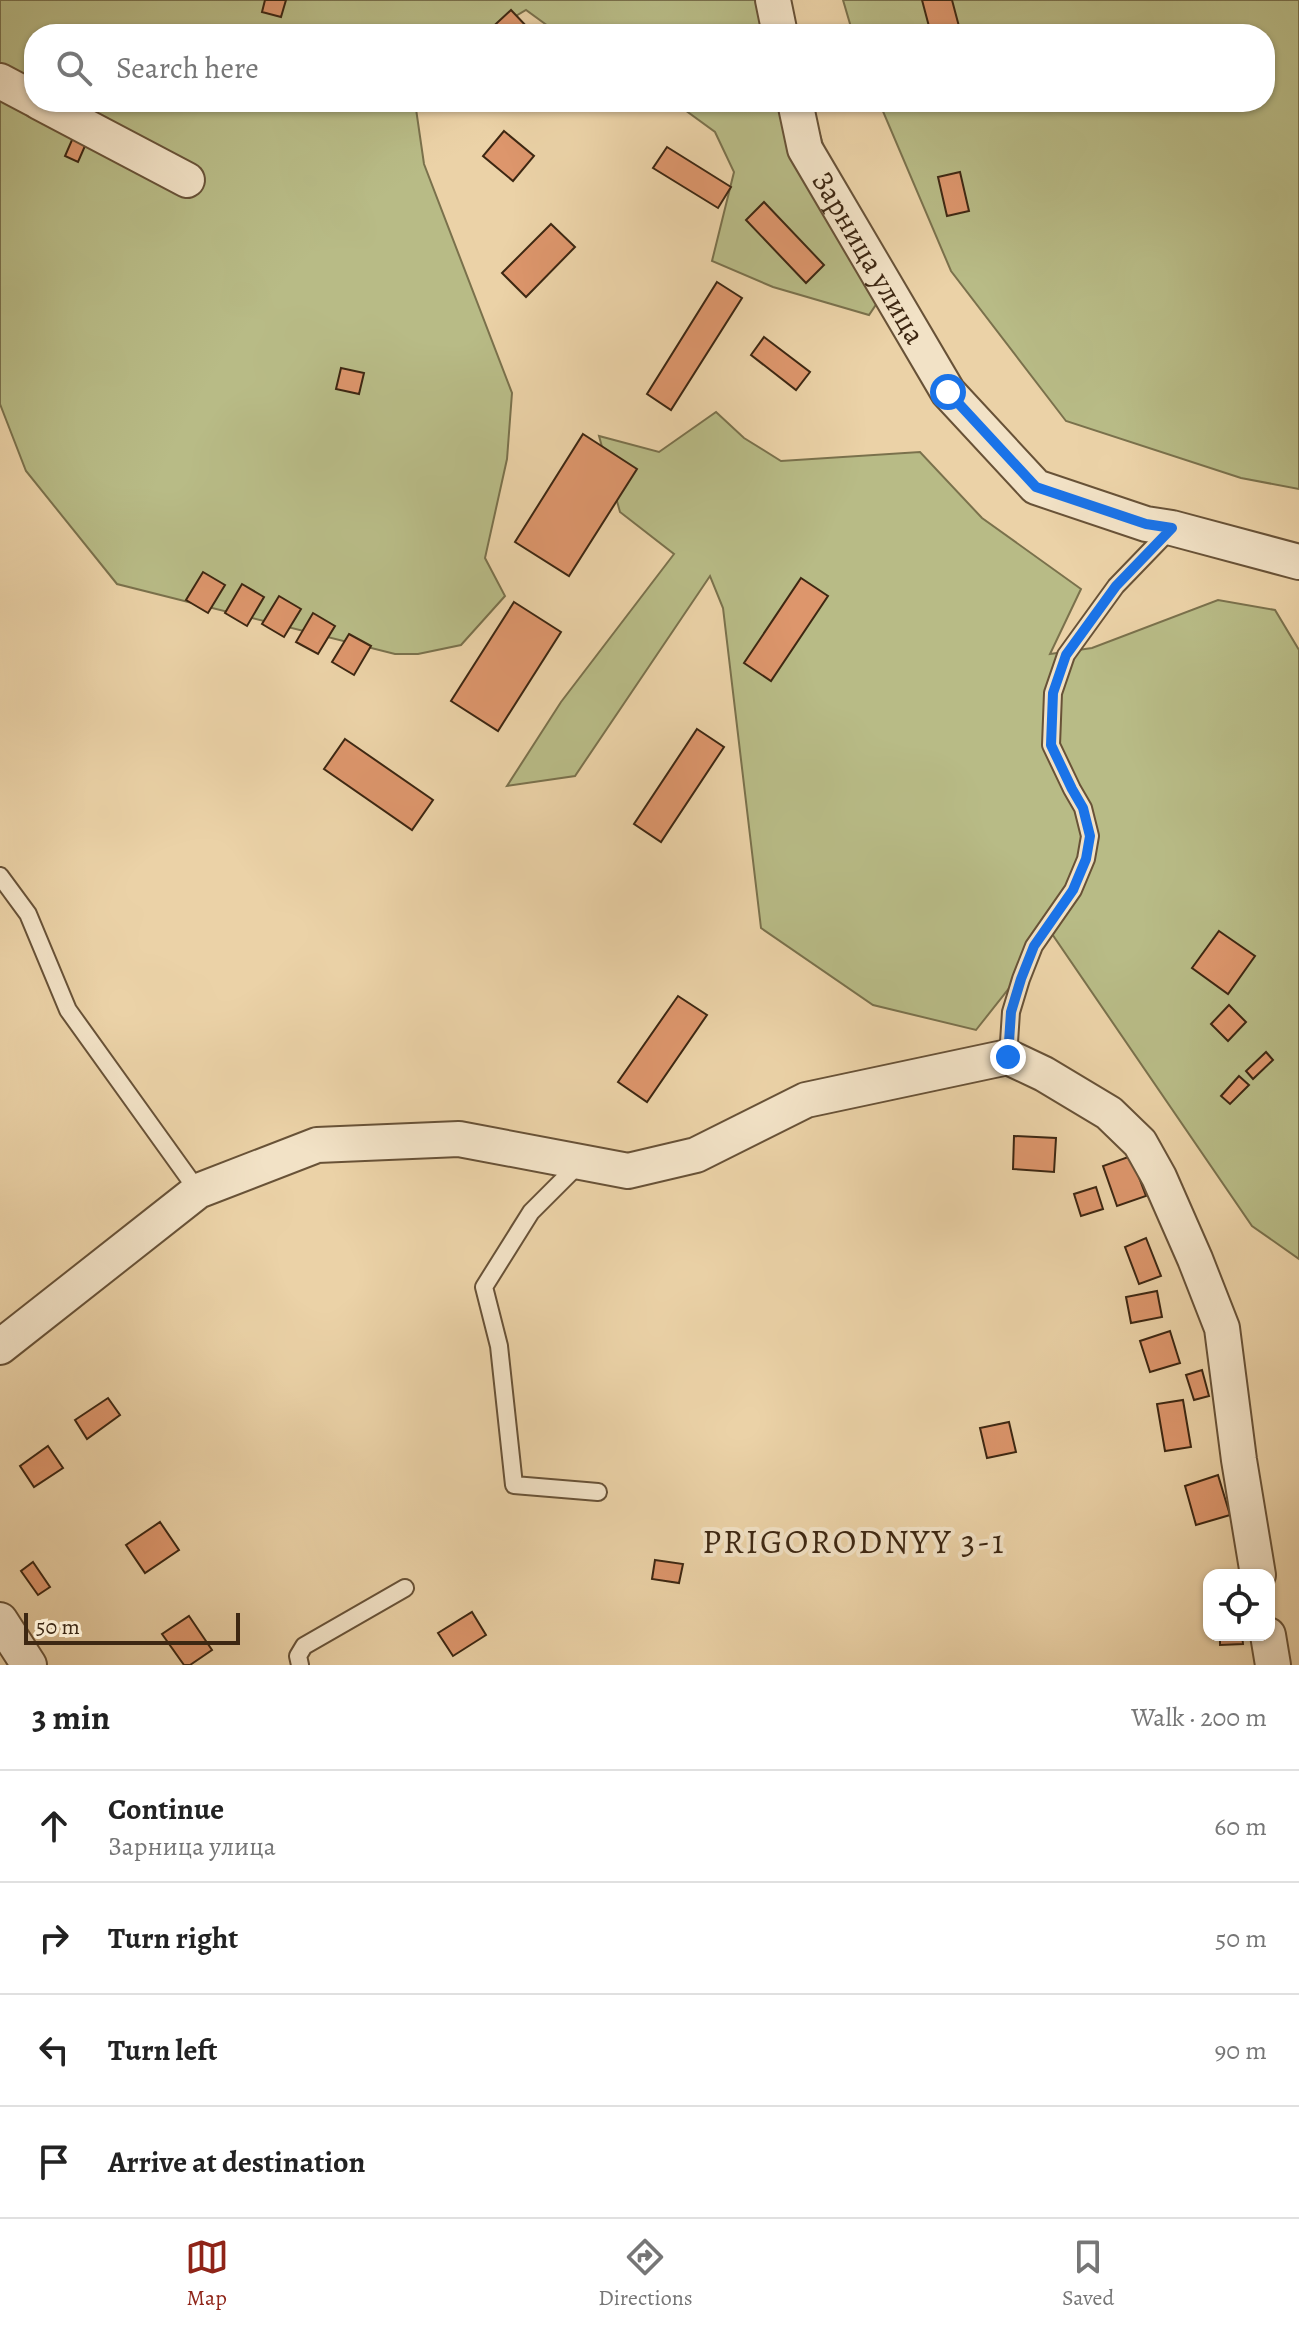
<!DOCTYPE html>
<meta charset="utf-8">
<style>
:root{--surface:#fff;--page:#f6f6f6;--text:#222;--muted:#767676;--line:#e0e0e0;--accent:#8f2418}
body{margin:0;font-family:Alegreya,serif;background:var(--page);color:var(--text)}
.controls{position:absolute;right:24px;bottom:24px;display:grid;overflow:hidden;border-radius:16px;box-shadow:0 2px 6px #0004}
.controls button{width:72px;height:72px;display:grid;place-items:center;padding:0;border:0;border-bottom:2px solid var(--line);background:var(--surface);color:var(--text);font:40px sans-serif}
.scale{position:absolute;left:24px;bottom:20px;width:216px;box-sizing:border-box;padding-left:8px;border:4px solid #3d2712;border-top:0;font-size:22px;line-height:28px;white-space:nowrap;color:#3d2712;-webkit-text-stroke:6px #f2e2c6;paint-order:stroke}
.stop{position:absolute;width:24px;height:24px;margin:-18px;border:6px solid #1a73e8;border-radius:50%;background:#fff}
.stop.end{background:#1a73e8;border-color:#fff;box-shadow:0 2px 8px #0008}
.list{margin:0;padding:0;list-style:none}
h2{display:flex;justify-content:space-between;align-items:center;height:104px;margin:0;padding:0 32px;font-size:34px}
h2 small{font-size:26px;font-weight:400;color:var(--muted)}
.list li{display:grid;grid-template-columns:52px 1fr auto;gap:24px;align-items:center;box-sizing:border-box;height:112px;padding:0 32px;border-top:2px solid var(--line)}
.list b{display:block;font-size:30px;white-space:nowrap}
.list p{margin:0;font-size:26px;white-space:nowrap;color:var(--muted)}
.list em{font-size:26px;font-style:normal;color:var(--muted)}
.icon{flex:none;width:44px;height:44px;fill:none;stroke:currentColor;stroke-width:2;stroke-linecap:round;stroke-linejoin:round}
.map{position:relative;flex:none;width:1299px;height:1665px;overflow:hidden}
.search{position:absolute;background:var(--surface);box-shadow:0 2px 6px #0004;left:24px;right:24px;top:24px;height:88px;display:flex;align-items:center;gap:20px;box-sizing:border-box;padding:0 28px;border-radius:32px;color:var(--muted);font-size:30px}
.sheet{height:552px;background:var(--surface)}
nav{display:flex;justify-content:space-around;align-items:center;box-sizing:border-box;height:112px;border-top:2px solid var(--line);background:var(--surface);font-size:22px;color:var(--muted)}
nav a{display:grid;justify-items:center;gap:4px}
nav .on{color:var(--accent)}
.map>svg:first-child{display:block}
</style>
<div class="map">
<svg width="1299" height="1665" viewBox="0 0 1299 1665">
<rect width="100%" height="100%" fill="#ebd2a7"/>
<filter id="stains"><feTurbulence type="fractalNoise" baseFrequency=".0025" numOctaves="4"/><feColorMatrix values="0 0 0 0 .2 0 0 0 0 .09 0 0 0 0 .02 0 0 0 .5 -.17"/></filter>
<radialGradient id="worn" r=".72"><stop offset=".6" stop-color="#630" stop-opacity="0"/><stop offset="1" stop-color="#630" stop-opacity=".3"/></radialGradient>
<!-- green -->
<g fill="#b8bb86" stroke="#7a714c" stroke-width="2">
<polygon points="0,0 771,0 788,34 559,34 526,10 485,34 34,34 34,102 415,102 424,164 512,393 507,459 485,558 505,596 461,645 418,654 395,654 117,584 26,471 0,404"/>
<polygon points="843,0 1299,0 1299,489 1241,478 1066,421 951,271 879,102 1265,102 1265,34 853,34"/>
<polygon points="674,102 810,102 835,184 877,303 869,315 773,287 712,261 734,172 715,132"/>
<polygon points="716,412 744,438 781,461 920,452 982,518 1081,589 1050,654 1092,648 1218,600 1275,610 1299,650 1299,1259 1252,1226 1052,934 976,1030 873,1005 761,928 723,608 710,576 575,776 507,786 561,702 674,554 620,512 599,436 659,452"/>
</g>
<!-- building -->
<g fill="#dd966c" stroke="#3d2712" stroke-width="2">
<polygon points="265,0 286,0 281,17 262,12"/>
<polygon points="922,0 952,0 961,34 931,34"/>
<polygon points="511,10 529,29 524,34 485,34"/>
<polygon points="504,131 534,156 513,181 483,156"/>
<polygon points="75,133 88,139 78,162 65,156"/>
<polygon points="667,147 731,187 718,208 653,168"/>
<polygon points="960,172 969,211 947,216 938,177"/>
<polygon points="764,202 824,265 806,283 746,220"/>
<polygon points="551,224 575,247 526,297 502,273"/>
<polygon points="717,282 742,298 671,410 647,394"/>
<polygon points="764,337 810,372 796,390 751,355"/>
<polygon points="341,368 364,373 359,394 336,389"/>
<polygon points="583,434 637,469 569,576 515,542"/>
<polygon points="203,572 225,585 208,613 186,600"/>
<polygon points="801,578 828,596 771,681 744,663"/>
<polygon points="242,584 264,597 247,626 225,613"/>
<polygon points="279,596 301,609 284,637 262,624"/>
<polygon points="514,602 561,632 498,731 451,701"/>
<polygon points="313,613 335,626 318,654 296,642"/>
<polygon points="349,634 371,646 354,675 332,662"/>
<polygon points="697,729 724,747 661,842 634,824"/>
<polygon points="345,739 433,800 412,830 324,769"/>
<polygon points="1219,931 1255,956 1228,994 1192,968"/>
<polygon points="678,996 707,1015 647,1102 618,1082"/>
<polygon points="1229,1005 1246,1022 1228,1041 1211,1024"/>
<polygon points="1266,1052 1273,1060 1253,1079 1246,1071"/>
<polygon points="1239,1076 1249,1085 1230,1104 1221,1096"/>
<polygon points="1014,1136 1056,1138 1054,1172 1013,1169"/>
<polygon points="1131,1156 1146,1196 1117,1206 1103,1166"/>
<polygon points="1096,1187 1103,1209 1081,1216 1074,1194"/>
<polygon points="1146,1238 1161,1276 1139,1284 1125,1247"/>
<polygon points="1157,1291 1162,1317 1131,1323 1126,1297"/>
<polygon points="1170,1331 1180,1363 1150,1372 1140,1341"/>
<polygon points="1202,1370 1209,1396 1194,1400 1186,1375"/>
<polygon points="108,1398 120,1415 87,1439 75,1420"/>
<polygon points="1183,1400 1191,1447 1165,1451 1157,1404"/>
<polygon points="1009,1422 1016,1452 987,1458 980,1428"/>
<polygon points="48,1446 63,1468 34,1487 20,1466"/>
<polygon points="1218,1475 1230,1515 1196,1525 1185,1486"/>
<polygon points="160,1522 179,1550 145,1573 126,1545"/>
<polygon points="655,1560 683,1564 679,1583 652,1579"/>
<polygon points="33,1562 50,1587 38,1595 21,1571"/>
<polygon points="472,1612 486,1635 453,1656 438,1633"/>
<polygon points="189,1616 212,1650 190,1665 184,1665 162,1634"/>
<polygon points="1220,1635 1242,1635 1243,1644 1220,1645"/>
</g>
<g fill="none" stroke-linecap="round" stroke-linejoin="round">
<defs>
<g id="lane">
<polyline points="0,876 28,914 68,1010 198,1191"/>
<polyline points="1008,1057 1011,1012 1021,979 1034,946 1073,890 1086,859 1090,836 1083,808 1072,789 1051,745 1053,693 1066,655 1116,586 1172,528"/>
<polyline points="580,1163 531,1212 484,1287 499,1346 514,1485 598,1492"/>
<polyline points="300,1665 298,1656 304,1646 405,1588"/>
</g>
<g id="street">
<polyline points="773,0 780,34"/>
<polyline points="0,81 34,99"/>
<polyline points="39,102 187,180"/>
<path id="s1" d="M795,102L805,149L948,392L1036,487L1146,524L1172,528L1299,562"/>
<polyline points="0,1347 198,1191 317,1145 459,1139 628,1171 696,1155 806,1100 1008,1057 1044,1074 1109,1113 1140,1143 1159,1177 1195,1259 1222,1328 1239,1460 1258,1575"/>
<polyline points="0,1620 29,1665"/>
<polyline points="1268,1635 1273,1665"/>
</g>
</defs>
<!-- lane casing -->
<use href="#lane" stroke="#685237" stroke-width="20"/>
<!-- street casing -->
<use href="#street" stroke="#685237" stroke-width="38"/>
<!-- lane -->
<use href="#lane" stroke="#f2e2c6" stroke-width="16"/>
<!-- street -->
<use href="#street" stroke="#f2e2c6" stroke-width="34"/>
</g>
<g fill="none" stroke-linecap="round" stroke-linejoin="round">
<!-- route -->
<polyline stroke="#1a73e8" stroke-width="10" points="948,392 1036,487 1146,524 1172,528 1116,586 1066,655 1053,693 1051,745 1072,789 1083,808 1090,836 1086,859 1073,890 1034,946 1021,979 1011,1012 1008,1057"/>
</g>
<g text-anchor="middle" stroke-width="8" stroke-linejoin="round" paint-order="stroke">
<!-- street labels -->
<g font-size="30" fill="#3d2712" stroke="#f2e2c6">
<text dy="10" stroke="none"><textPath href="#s1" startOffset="174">Зарница улица</textPath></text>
</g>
<!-- quarter labels -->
<g font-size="34" letter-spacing="2" fill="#3d2712" stroke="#f2e2c6">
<text x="854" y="1553">PRIGORODNYY 3-1</text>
</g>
</g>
<rect width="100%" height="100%" filter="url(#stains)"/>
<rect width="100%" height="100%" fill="url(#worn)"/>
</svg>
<div class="controls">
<button><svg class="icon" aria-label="locate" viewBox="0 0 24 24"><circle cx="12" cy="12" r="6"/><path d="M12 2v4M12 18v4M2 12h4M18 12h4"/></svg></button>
</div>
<div class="scale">50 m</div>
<div class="stop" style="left:948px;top:392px"></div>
<div class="stop end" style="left:1008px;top:1057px"></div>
<div class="search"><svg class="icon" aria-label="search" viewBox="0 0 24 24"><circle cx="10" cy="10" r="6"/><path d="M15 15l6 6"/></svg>Search here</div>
</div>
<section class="sheet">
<h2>3 min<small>Walk · 200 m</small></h2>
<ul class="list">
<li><svg class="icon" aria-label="ahead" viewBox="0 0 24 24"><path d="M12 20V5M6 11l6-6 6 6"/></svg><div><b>Continue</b><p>Зарница улица</p></div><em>60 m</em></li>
<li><svg class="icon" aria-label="right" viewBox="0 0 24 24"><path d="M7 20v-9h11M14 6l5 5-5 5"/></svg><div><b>Turn right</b></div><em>50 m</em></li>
<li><svg class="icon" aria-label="left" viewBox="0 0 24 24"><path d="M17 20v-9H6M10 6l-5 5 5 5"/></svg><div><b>Turn left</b></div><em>90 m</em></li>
<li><svg class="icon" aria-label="arrive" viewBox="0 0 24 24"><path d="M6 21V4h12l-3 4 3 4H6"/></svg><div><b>Arrive at destination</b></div></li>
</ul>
</section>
<nav>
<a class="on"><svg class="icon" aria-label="map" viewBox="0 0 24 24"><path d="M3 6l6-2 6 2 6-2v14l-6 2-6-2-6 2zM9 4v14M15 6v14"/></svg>Map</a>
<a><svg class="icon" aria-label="directions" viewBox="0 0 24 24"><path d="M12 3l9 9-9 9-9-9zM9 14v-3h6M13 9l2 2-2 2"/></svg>Directions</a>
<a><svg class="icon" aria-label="saved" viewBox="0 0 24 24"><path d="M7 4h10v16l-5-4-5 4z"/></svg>Saved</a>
</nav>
